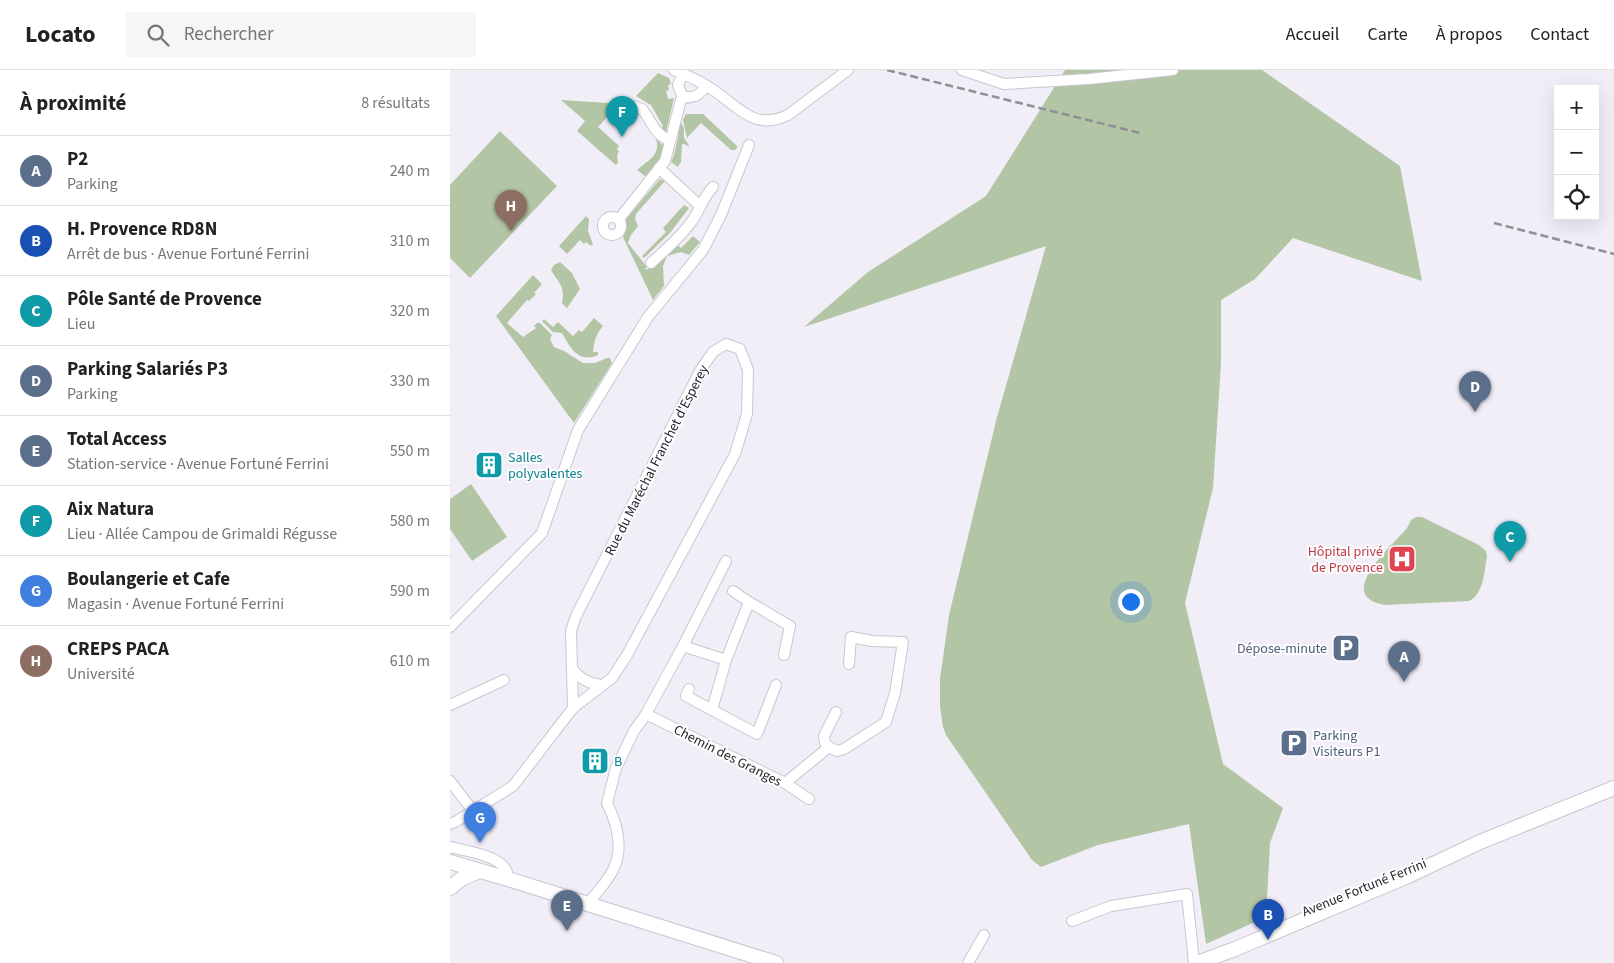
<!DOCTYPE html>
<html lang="fr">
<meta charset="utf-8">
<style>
:root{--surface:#fff;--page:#f6f6f6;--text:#222;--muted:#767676;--line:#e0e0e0;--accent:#111827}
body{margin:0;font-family:"Source Sans 3",sans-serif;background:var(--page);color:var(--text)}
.controls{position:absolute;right:15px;top:15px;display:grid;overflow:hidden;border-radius:0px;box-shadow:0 5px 20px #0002}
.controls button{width:45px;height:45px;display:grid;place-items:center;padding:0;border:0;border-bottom:1px solid var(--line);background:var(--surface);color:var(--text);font:25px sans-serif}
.you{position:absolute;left:680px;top:531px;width:18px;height:18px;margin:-12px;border:4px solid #fff;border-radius:50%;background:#1a73e8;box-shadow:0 0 0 8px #1a73e833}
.badge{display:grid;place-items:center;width:32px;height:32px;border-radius:50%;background:var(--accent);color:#fff;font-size:16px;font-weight:700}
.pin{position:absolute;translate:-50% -41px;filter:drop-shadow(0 1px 2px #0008)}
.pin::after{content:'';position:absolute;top:26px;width:18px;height:15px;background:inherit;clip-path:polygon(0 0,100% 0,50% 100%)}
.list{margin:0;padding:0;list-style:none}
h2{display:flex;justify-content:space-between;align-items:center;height:65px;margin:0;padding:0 20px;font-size:21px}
h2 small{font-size:16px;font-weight:400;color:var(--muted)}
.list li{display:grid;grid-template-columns:32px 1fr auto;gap:15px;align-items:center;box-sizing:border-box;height:70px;padding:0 20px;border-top:1px solid var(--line)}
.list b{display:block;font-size:19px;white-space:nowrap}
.list p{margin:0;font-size:16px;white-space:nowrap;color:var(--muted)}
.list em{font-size:16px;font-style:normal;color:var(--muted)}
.icon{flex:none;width:28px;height:28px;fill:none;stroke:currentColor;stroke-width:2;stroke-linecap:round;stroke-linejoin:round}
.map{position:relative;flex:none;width:1164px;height:893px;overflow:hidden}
header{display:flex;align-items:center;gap:30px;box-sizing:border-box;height:70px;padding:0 25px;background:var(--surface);border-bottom:1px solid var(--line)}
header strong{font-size:24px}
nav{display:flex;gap:28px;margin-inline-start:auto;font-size:18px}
.search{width:350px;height:45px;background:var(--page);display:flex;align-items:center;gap:12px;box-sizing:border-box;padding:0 18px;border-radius:0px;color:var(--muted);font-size:19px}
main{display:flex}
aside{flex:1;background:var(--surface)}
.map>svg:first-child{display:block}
</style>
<header>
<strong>Locato</strong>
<div class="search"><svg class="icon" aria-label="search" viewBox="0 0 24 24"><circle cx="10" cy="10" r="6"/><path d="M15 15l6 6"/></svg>Rechercher</div>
<nav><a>Accueil</a><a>Carte</a><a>À propos</a><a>Contact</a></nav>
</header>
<main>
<aside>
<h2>À proximité<small>8 résultats</small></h2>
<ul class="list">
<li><span class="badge" style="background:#5c6f8a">A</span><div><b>P2</b><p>Parking</p></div><em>240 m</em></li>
<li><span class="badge" style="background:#1a4fb4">B</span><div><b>H. Provence RD8N</b><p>Arrêt de bus · Avenue Fortuné Ferrini</p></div><em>310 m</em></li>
<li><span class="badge" style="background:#0f9aa8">C</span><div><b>Pôle Santé de Provence</b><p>Lieu</p></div><em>320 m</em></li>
<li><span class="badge" style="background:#5c6f8a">D</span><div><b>Parking Salariés P3</b><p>Parking</p></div><em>330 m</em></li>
<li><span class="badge" style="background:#5c6f8a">E</span><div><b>Total Access</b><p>Station-service · Avenue Fortuné Ferrini</p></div><em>550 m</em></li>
<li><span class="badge" style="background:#0f9aa8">F</span><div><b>Aix Natura</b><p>Lieu · Allée Campou de Grimaldi Régusse</p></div><em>580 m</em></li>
<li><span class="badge" style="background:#3f7fe0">G</span><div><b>Boulangerie et Cafe</b><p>Magasin · Avenue Fortuné Ferrini</p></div><em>590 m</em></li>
<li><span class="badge" style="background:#8d6e63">H</span><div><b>CREPS PACA</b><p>Université</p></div><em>610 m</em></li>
</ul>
</aside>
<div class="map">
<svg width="1164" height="893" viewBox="0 0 1164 893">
<rect width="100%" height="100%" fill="#f2eef8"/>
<!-- green -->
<g fill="#b2c5a5">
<polygon points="615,0 812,0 950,96 972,211 843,168 805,209 771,230 771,293 763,418 735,533 773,694 833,738 820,773 816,847 756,874 739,754 648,775 591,797 582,790 496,665 493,657 490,636 490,609 499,545 547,347 596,176 354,257 418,202 536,126"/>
<polygon points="208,3 219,8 221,14 218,15 219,20 216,21 218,29 224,28 216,62 214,63 209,61 213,56 201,35 186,26"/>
<polygon points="111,30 174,34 175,38 180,39 176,44 166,37 148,57 169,76 167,79 169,81 167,86 168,92 166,95 127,61 135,51"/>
<polygon points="236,44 253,44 287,76 287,78 285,80 281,80 251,53 237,68 233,50"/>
<polygon points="230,51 234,58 234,68 240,77 234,74 232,74 231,92 228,97 221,92 224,85 229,63 226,61"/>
<polygon points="50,61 107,116 20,208 0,188 0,115"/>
<path d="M206,69L213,75C213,86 205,100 195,106L187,100C198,90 211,86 206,69Z"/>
<polygon points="210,109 215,111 186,144 185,149 188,156 181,165 178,173 197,197 195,199 196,200 204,195 226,174 231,178 243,166 250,172 239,185 231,182 217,186 213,196 214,216 203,230 173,167 176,160 176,149"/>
<polygon points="234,135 239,138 220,163 194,188 192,186 216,162 213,158"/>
<polygon points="136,146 139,149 138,161 143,174 141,176 136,172 134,174 130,170 117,184 109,176"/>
<path d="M110,192L122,203L130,219L117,238L112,233C116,217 108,212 101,200L104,195Z"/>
<polygon points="83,205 92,214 84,223 86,224 79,231 77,230 57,253 73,267 86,258 84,256 87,253 90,253 102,265 100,269 104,277 114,281 133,293 145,293 157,288 160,288 162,293 124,353 46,246"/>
<path d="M144,248L153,256C146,264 144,272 143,282H148V285C128,294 120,277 112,263L103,262L92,251L94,249L103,257L108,252L123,266L129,260L132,262Z"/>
<polygon points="21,414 57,467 22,491 0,459 0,429"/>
<path d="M966,447H972L1029,475L1036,481L1037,487C1034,501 1034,524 1019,531L935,535C883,526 942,476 957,458L961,450Z"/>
</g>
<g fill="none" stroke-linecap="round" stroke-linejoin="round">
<defs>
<g id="street">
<path d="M224,0C239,6 256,14 269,24C292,41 306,60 338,45L398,0"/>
<polyline points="512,0 554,14 639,9 723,0"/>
<path d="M233,3L228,15L232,26C243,30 250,25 256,16"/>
<path d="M184,36L192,39C202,51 204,65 220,70"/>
<polyline points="209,98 250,136"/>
<circle cx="162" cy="156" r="9"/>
<polyline points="169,149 215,91 232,26"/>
<path d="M201,193C215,180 231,167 242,151C250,140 253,127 263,117"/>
<polyline points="283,521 299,532"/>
<polyline points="0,557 92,463 128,360 198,247 253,180 271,145 299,75"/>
<polyline points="233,576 276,590 299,532 340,556 334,585"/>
<polyline points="276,590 262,640 307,664 326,615"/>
<path d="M122,598C129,609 139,614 153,615"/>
<polyline points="239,619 236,626 262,640"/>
<polyline points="0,635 54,610"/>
<polyline points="196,644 335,713 359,729"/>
<polyline points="379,677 375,673 374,666 386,642"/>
<polyline points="0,711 23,741"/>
<polyline points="335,713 379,677 387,681 394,679 436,652 445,623 453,572 422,571 401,567 399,594"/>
<polyline points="0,754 7,751 63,716 123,638 162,608 177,585 285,384 297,344 298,300 290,279 276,274 263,282 250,301 126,546 121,561 123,638"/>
<path d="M0,778L1,777C19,782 59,786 58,809"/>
<path d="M138,834C146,823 157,812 163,800C174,778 167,753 157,733L166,698L184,661L196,644L233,576L276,491"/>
<polyline points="622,851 661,836 737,824 744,893"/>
<polyline points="518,893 534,865"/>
</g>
<g id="secondary">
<polyline points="0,792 58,809 326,893"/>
<polyline points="0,818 11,809 29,801"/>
<polyline points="747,893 785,879 958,806 1030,772 1164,718"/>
</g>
</defs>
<!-- street casing -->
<use href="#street" stroke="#cac6d0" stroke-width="12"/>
<!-- secondary casing -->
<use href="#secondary" stroke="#cac6d0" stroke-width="16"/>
<!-- street -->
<use href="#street" stroke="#fff" stroke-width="10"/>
<!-- secondary -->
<use href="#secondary" stroke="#fff" stroke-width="14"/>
<!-- rail -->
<g stroke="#918f95" stroke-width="2.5" stroke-dasharray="8 4" stroke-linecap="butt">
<polyline points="437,0 690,63"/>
<polyline points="1044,153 1164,184"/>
</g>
</g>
<!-- icons -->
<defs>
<symbol id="building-square" viewBox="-11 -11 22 22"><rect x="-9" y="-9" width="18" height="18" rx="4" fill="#0f9aa8" stroke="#fefdff"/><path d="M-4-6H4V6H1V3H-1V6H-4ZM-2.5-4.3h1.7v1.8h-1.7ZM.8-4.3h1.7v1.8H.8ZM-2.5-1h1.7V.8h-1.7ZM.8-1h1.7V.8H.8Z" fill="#fff"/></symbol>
<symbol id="hospital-square" viewBox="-11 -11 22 22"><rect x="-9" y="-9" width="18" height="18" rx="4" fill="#e0444e" stroke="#fefdff"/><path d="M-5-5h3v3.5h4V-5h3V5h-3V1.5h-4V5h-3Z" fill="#fff"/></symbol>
<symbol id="parking-square" viewBox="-11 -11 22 22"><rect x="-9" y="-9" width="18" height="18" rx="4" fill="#5c6f8a" stroke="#fefdff"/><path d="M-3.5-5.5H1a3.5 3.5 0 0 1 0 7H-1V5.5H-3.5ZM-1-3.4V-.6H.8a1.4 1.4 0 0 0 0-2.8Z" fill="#fff"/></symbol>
</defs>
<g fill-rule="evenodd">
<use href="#building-square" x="23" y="379" width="32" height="32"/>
<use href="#hospital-square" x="936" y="473" width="32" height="32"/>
<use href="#parking-square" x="880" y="562" width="32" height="32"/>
<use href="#parking-square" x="828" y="657" width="32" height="32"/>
<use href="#building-square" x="129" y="675" width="32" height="32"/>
</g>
<g text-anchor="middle" stroke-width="4" stroke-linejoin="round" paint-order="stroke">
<!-- culture labels -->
<g font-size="14" fill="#0d838f" stroke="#fefdff" text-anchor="start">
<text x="58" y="392">Salles<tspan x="58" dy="16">polyvalentes</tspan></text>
<text x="164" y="696">B</text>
</g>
<!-- street labels -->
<g font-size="14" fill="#28272a" stroke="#fefdff">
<text transform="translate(206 390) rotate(-63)" y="5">Rue du Maréchal Franchet d'Esperey</text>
<text transform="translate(278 685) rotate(27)" y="5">Chemin des Granges</text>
<text transform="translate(914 817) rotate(-22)" y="5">Avenue Fortuné Ferrini</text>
</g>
<!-- health labels -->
<g font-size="14" fill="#be3a42" stroke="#fefdff" text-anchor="end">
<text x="933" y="486">Hôpital privé<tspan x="933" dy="16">de Provence</tspan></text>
</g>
<!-- service labels -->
<g font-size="14" fill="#4e5e75" stroke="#fefdff" text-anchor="end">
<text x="877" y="583">Dépose-minute</text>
<text x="863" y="670" text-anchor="start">Parking<tspan x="863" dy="16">Visiteurs P1</tspan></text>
</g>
</g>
</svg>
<div class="controls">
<button>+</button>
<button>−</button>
<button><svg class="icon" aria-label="locate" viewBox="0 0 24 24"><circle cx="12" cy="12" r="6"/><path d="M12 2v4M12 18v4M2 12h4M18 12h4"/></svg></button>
</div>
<div class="you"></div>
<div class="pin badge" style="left:954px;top:612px;background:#5c6f8a">A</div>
<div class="pin badge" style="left:818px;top:870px;background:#1a4fb4">B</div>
<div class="pin badge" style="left:1060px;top:492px;background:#0f9aa8">C</div>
<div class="pin badge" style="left:1025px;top:342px;background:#5c6f8a">D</div>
<div class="pin badge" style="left:117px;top:861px;background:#5c6f8a">E</div>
<div class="pin badge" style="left:172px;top:67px;background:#0f9aa8">F</div>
<div class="pin badge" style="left:30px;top:773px;background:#3f7fe0">G</div>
<div class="pin badge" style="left:61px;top:161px;background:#8d6e63">H</div>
</div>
</main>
